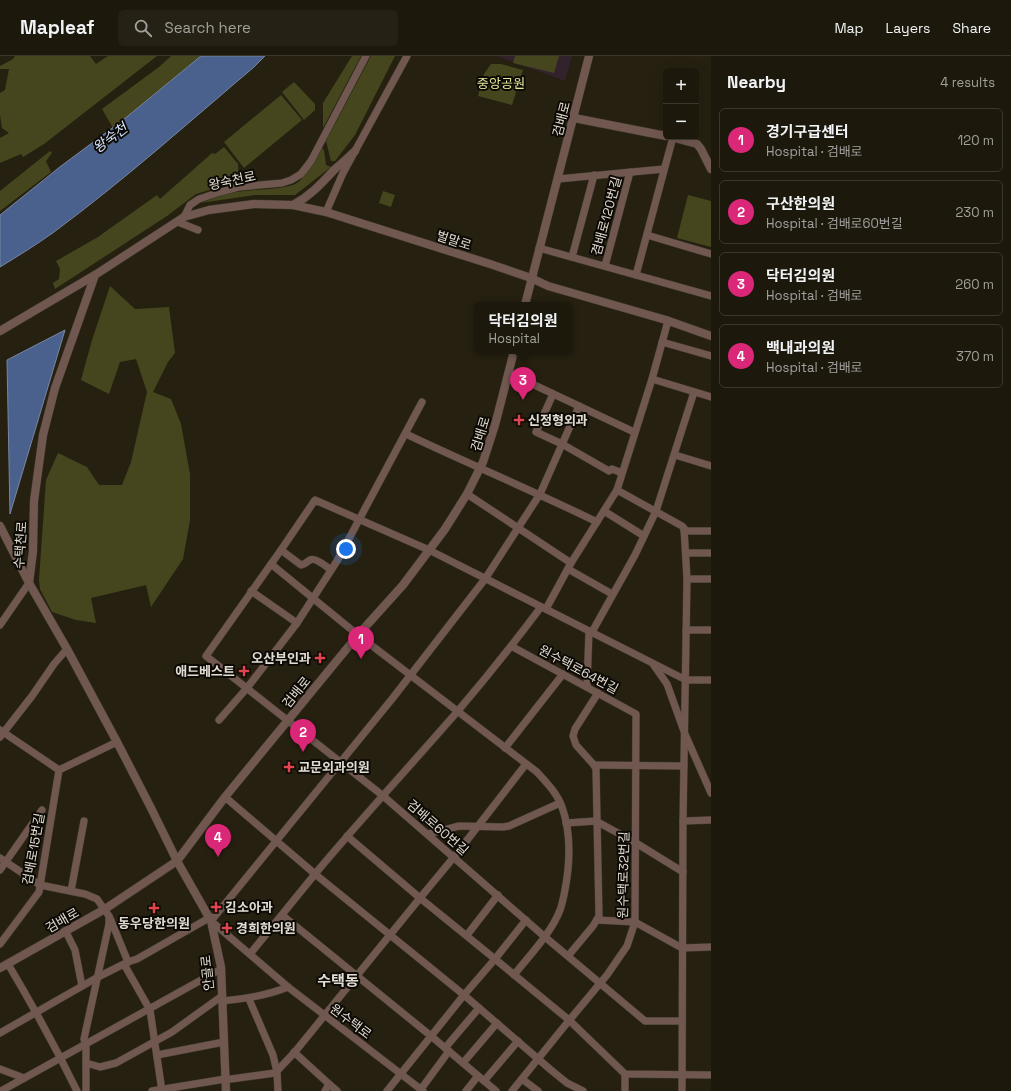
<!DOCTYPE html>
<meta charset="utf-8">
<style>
:root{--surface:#1c180c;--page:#252115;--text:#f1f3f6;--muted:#a0a09d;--line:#3a372d;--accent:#db2777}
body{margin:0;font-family:"Space Grotesk","Noto Sans KR",sans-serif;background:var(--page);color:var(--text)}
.controls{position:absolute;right:12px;top:12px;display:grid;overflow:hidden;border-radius:6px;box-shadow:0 4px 16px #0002}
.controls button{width:36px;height:36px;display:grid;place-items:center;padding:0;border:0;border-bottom:1px solid var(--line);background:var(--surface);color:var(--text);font:20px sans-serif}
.you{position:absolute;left:346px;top:493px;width:14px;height:14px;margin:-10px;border:3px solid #fff;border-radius:50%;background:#1a73e8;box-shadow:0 0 0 6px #1a73e833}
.badge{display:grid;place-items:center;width:26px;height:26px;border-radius:50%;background:var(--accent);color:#fff;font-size:13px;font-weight:700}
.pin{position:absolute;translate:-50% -33px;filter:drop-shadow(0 1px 2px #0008)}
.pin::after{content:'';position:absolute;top:21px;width:14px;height:12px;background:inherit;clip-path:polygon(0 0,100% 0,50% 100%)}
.popup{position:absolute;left:474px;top:246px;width:98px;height:52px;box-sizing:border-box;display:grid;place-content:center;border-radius:6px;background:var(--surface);filter:drop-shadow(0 1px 3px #0005);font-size:13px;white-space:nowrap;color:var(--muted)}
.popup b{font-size:15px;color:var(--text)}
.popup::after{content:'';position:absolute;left:50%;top:100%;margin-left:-8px;border:8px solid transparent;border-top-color:var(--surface)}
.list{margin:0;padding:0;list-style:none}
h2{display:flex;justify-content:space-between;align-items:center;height:52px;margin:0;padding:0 16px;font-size:17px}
h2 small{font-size:13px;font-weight:400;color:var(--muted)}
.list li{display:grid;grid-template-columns:26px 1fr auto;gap:12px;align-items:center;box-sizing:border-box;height:64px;margin:0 8px 8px;padding:0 8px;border:1px solid var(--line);border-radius:6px}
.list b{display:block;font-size:15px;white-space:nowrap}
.list p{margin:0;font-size:13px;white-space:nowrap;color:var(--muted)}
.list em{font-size:13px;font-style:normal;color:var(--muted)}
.icon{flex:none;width:22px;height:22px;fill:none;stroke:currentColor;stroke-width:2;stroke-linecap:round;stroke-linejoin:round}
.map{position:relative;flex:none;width:711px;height:1035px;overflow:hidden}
header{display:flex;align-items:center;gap:24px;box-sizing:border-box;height:56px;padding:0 20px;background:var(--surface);border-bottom:1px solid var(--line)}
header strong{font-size:19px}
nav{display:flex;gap:22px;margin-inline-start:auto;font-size:14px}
.search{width:280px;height:36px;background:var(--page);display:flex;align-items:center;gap:10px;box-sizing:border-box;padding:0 14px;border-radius:6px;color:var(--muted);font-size:15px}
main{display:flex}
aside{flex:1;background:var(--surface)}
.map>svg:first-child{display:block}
</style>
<header>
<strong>Mapleaf</strong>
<div class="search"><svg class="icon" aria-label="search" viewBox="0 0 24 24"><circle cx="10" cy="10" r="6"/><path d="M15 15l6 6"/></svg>Search here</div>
<nav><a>Map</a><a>Layers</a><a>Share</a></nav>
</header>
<main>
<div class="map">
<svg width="711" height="1035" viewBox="0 0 711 1035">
<rect width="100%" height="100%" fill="#262010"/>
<!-- education -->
<polygon fill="#32222c" points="496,0 572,0 565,25"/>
<!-- green -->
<g fill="#45461e">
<polygon points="15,0 90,0 96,8 108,0 157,0 44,88 23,101 21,98 0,107 0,82 9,77 2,72 0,59 0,37 5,34 9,13 0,13 0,10 13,3"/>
<polygon points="171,0 201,0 113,72 102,53 159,11"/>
<polygon points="352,0 361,0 323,72 323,47"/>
<polygon points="371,0 395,0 355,79 335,105 331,105 326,85"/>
<polygon points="515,0 559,0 554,17 513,7"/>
<polygon points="491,8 501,8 523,14 512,49 478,40 484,18"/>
<polygon points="294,26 315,48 315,54 304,64 282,36"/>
<polygon points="281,39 302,64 244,112 224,86"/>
<polygon points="224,91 238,108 239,127 216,132 196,138 167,160 55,233 53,227 59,223 60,213 56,205 98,181 157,139 160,143 212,97 215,98"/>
<path d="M322,92L324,94L326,109L331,111L295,139H255L200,147C212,143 223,138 236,136C251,133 286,134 297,127C310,118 312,101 322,92Z"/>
<polygon points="50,95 52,97 46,105 51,116 0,155 0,135"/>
<polygon points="383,135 395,139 391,151 379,147"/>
<polygon points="688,139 711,145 711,191 677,182"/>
<polygon points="110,230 135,253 169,251 175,297 168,306 153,336 171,343 181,368 190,418 190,464 183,503 151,551 146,529 91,542 96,567 76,564 52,556 40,533 39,524 46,424 58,397 87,411 99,429 122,429 131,406 147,336 136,303 120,306 109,338 81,324 92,284"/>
</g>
<!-- water -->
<g fill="#4a618d" stroke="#7786a2">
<path d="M201,0H265L254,11C188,67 123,125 54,176C36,189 18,200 0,211V159L61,110L123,64Z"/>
<polygon points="65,274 10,458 7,304"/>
</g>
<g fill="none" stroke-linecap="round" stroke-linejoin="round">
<defs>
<g id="minor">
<polyline points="558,123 664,113"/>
<polyline points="326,156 343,117 407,0"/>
<polyline points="184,161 190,149 199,143 220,136 239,131 282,127 291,124 301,118 311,105 366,0"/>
<polyline points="178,166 198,174"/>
<polyline points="647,179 711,198"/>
<polyline points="539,192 711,240"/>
<polyline points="572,201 594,119"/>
<polyline points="605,210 630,116"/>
<polyline points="636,219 673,81"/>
<polyline points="662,286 711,300"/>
<polyline points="509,317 634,376"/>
<polyline points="652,323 711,341"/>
<polyline points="553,338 536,376 562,388 609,415 612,413 622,417"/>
<path d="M406,378C469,408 534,435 597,466"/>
<polyline points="675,399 711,410"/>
<polyline points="617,434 682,470 684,472 687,523 711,523"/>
<polyline points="467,438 571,507"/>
<polyline points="604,455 644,480"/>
<polyline points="684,475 711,475"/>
<path d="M281,494L301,509C306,508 306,506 310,504C315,501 327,511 331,514"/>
<polyline points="686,497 711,497"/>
<path d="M271,508L358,579L537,716C546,726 557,737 562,751C572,779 570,810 564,839C563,843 562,849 560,854C552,876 529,900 514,919"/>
<polyline points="568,513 612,538"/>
<polyline points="251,535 297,567"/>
<polyline points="546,553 571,507 617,434 652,323 668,265"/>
<polyline points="0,569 29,527"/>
<polyline points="686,574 711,574"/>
<polyline points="592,576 635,499 656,455 694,336"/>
<polyline points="511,590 636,658 635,866 627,890 607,919 567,967 512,1035"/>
<polyline points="653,608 667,628 685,678 711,737"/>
<polyline points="587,631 589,575"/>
<polyline points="219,664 247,632 297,567 337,505 422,346"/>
<polyline points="0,674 59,714 117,686"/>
<polyline points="0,681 32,640 54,608 67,593"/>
<polyline points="505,692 563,618"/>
<polyline points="594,709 684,710"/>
<polyline points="225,741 315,818 250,898"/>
<polyline points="683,765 711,764"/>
<polyline points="566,767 596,765 636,787 683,816"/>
<polyline points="428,778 459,770 503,771 509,770 560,747"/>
<polyline points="347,780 420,842 454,801 526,708"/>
<polyline points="0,802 40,829 85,838 97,843 109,860 109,868 84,983 86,991 86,1035"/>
<polyline points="0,814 42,754"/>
<polyline points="71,835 84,765"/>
<polyline points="282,859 431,980 496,1035"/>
<path d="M526,864L495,903L464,939L315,818C361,763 410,710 457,656C486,622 514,587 541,551"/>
<polyline points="597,864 635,866 682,892 711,891"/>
<polyline points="66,876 75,894 82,930"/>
<polyline points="467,879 498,839"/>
<polyline points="0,888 39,836 59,714"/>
<polyline points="568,900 593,870 599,860 596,713 594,709 576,689 573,680 575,673 598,637"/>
<path d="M8,908C33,950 56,992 77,1035"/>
<polyline points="249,943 273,999 277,1016 278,1035"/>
<path d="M222,945C245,943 266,940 288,931"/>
<polyline points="682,965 645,965 545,881 382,739 206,600 281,494 315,444 429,494 686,624 711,624"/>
<polyline points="0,977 98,921 128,906 110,862"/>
<polyline points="445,992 479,952"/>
<polyline points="294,996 329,1028"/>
<polyline points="157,999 224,986"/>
<polyline points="86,1007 100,1011 116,1007 172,976 222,940"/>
<polyline points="463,1007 497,967"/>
<polyline points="0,1013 24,1022"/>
<polyline points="522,1023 538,1035"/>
<polyline points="484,1025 518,985"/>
<polyline points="421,1033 449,995"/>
<polyline points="1,1035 221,913"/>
<polyline points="152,1035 225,1023 231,1023 275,1017 294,997 420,842 495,903 569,964 625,1018 711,1019"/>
<polyline points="162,1035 150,954 125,910 128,906 137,903 209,862"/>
<polyline points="325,1035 329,1028 337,1035"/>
<polyline points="387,1035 464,939 551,1014 567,1027 583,1035"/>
<polyline points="423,1035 288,931 211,865 392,643 485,523 540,438 579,350"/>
<polyline points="466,1035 478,1020"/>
<polyline points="625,1035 625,1018"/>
<polyline points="682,1035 683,765 687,523"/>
</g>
<g id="tertiary">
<polyline points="574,62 666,80"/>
<polyline points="671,81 697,88 701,93 711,113"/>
<path d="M293,149C310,140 321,128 334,114C341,108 348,102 355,95"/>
<polyline points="525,249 589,0"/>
<polyline points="0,275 95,219 184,161 209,154 254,148 293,149 326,156 490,208 531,222 548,230 666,264 711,280"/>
<polyline points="0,470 29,527 67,593 117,686 151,752 177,805 211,865 221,911 226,1035"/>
<polyline points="29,527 33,495 34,445 43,379 55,332 95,219"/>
<polyline points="0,912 105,853 177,805 225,741 358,579 403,529 445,473 467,438 483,406 495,369 514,295"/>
</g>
</defs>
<!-- minor casing -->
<use href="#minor" stroke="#403a2b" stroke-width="8"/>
<!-- tertiary casing -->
<use href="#tertiary" stroke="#403a2b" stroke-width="9"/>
<!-- minor -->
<use href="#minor" stroke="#705850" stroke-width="7"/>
<!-- tertiary -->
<use href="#tertiary" stroke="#705850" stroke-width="8"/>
</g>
<!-- markers -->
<g fill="#e0444e" stroke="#0d0a05" stroke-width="1.5">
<path d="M517 358h4v4h4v4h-4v4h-4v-4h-4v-4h4z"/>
<path d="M318 596h4v4h4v4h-4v4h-4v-4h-4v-4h4z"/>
<path d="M242 609h4v4h4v4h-4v4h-4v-4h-4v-4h4z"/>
<path d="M287 705h4v4h4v4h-4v4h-4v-4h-4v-4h4z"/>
<path d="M214 845h4v4h4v4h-4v4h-4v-4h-4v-4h4z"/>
<path d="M152 846h4v4h4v4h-4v4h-4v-4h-4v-4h4z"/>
<path d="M225 866h4v4h4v4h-4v4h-4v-4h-4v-4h4z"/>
</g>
<g text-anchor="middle" stroke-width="4" stroke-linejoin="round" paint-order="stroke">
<!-- park labels -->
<g font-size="13" fill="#e5e995" stroke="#0d0a05">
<text x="501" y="32">중앙공원</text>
</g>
<!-- street labels -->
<g font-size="13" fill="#e1dcd2" stroke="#0d0a05">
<text transform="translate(561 63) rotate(-76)" y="5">검배로</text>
<text transform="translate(232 124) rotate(-12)" y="5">왕숙천로</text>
<text transform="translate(606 160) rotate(-75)" y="5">겸배로120번길</text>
<text transform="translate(454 184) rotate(18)" y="5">벌말로</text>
<text transform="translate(480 378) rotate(-73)" y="5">검배로</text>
<text transform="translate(20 489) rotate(-86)" y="5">수택천로</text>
<text transform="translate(579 613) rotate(28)" y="5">원수택로64번길</text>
<text transform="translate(296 636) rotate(-51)" y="5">검배로</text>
<text transform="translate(438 771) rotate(41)" y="5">검배로60번길</text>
<text transform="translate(33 793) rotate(-80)" y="5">검배로15번길</text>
<text transform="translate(623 819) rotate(-89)" y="5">원수택로32번길</text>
<text transform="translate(62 864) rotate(-30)" y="5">검배로</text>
<text transform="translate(207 917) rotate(-96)" y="5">안골로</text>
<text transform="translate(351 965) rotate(37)" y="5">원수택로</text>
</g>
<!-- poi labels -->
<g font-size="13" font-weight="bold" fill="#e1dcd2" stroke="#0d0a05" text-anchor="start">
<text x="528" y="369">신정형외과</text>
<text x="311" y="607" text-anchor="end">오산부인과</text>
<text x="235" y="620" text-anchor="end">애드베스트</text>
<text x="298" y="716">교문외과의원</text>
<text x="225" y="856">김소아과</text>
<text x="154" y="872" text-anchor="middle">동우당한의원</text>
<text x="236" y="877">경희한의원</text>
</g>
<!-- water labels -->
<g font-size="14" font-style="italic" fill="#d3e3ff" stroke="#0d0a05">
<text transform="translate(110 82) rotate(-37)" y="5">왕숙천</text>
</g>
<!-- quarter labels -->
<g font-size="15" font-weight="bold" fill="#e1dcd2" stroke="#0d0a05">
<text x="338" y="930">수택동</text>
</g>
</g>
</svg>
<div class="controls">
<button>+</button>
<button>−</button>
</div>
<div class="you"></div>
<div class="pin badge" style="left:361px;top:603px">1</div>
<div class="pin badge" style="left:303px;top:696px">2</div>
<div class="pin badge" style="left:523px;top:344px">3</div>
<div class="popup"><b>닥터김의원</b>Hospital</div>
<div class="pin badge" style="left:218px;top:801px">4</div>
</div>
<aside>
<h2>Nearby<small>4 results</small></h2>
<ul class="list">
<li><span class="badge">1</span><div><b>경기구급센터</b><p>Hospital · 검배로</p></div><em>120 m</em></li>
<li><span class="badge">2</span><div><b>구산한의원</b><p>Hospital · 검배로60번길</p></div><em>230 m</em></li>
<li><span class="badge">3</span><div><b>닥터김의원</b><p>Hospital · 검배로</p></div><em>260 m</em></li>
<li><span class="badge">4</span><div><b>백내과의원</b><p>Hospital · 검배로</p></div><em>370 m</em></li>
</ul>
</aside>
</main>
